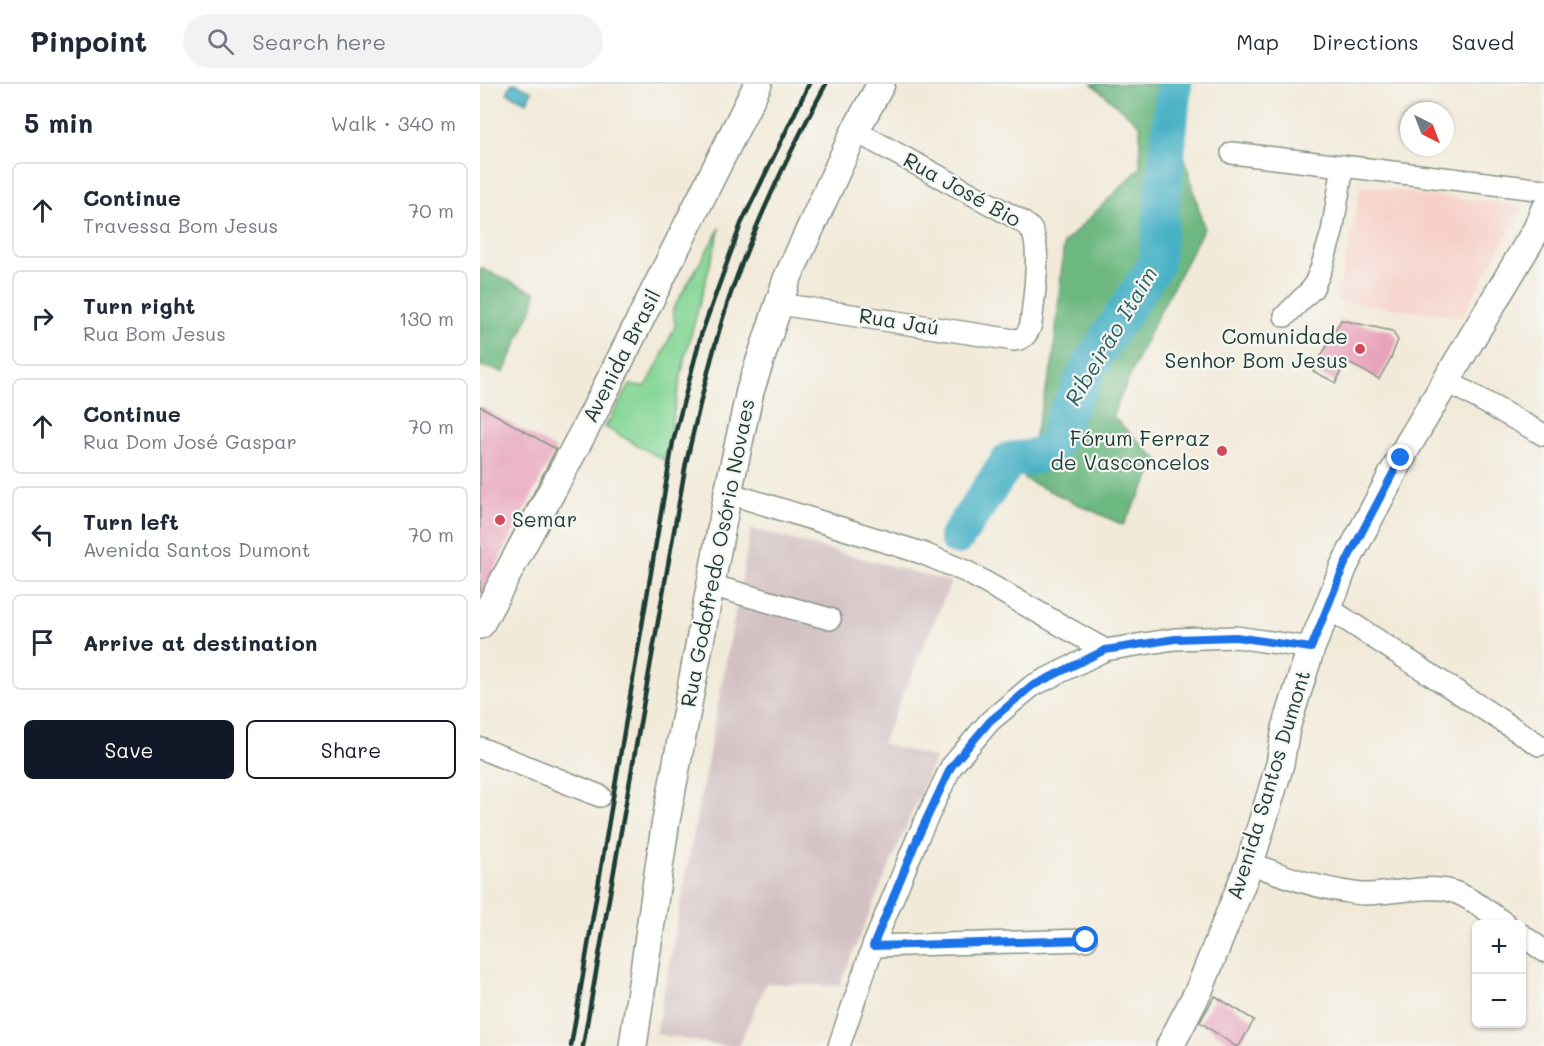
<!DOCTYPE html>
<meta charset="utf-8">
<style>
:root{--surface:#fff;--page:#f2f2f3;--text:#1f2937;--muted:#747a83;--line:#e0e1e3;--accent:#111827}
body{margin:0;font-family:Mali,sans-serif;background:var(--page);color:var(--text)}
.controls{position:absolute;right:18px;bottom:18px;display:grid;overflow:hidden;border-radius:9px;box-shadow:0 2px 4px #0004}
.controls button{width:54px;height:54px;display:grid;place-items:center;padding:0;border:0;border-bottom:2px solid var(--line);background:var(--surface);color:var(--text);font:30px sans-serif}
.compass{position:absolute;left:920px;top:18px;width:54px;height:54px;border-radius:50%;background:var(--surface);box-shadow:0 2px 4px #0004;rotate:138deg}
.stop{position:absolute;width:18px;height:18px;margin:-14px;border:4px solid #1a73e8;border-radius:50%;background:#fff}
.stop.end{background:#1a73e8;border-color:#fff;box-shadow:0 2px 6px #0008}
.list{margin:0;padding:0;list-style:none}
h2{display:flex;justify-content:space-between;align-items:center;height:78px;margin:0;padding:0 24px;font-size:26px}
h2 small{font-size:20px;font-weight:400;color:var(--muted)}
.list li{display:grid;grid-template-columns:39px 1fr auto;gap:18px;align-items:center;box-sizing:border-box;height:96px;margin:0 12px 12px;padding:0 12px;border:2px solid var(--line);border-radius:9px}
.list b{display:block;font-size:22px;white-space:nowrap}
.list p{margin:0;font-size:20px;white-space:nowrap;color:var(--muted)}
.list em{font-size:20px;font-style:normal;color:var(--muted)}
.actions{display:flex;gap:12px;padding:18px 24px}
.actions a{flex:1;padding:14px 0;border:2px solid var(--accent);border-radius:9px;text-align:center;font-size:21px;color:var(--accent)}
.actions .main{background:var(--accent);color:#fff}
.icon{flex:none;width:33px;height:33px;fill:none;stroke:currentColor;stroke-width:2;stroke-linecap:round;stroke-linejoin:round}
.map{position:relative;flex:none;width:1064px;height:962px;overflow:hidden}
header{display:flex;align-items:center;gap:36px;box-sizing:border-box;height:84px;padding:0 30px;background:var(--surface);border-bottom:2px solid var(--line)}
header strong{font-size:28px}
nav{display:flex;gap:33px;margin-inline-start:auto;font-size:21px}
.search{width:420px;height:54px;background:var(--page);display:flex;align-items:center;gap:15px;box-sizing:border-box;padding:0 21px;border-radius:33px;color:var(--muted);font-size:22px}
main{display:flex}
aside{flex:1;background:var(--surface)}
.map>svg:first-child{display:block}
</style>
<header>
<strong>Pinpoint</strong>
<div class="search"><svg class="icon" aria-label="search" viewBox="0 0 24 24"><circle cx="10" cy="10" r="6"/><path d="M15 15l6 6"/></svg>Search here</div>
<nav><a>Map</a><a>Directions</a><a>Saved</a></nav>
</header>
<main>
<aside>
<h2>5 min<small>Walk · 340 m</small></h2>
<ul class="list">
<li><svg class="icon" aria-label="ahead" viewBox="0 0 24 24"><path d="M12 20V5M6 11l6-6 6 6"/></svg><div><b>Continue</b><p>Travessa Bom Jesus</p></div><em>70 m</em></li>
<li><svg class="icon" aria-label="right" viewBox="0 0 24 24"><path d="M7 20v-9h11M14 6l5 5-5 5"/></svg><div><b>Turn right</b><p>Rua Bom Jesus</p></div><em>130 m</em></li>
<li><svg class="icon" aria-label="ahead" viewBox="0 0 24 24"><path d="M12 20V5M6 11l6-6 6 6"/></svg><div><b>Continue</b><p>Rua Dom José Gaspar</p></div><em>70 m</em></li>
<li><svg class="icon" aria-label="left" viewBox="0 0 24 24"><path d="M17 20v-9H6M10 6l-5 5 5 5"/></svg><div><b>Turn left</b><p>Avenida Santos Dumont</p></div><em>70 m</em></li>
<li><svg class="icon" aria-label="arrive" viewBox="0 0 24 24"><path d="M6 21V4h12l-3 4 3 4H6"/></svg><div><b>Arrive at destination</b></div></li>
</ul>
<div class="actions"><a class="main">Save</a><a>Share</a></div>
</aside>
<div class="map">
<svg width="1064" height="962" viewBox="0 0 1064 962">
<rect width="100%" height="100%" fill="#f6f6f2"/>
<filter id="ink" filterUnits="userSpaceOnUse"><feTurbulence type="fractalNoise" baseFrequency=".0167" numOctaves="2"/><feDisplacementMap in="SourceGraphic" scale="12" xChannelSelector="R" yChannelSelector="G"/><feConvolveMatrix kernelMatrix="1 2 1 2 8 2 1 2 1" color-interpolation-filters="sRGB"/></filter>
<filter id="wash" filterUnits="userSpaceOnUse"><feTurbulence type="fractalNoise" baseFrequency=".008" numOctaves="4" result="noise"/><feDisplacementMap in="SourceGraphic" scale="24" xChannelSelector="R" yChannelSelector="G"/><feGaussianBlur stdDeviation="1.35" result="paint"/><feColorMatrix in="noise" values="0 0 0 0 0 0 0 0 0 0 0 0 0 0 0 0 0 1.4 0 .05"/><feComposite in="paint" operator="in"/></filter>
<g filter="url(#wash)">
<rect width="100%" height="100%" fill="#f2ead9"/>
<!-- built -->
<polygon fill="#f7d1c9" points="881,102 1043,122 982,233 857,217"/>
<!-- industrial -->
<polygon fill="#d2bfc1" points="271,445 471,498 402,659 455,674 359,902 287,899 258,962 243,962 176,950"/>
<!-- green -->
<polygon fill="#87d797" stroke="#538a66" stroke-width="1.5" points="240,144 205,273 184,376 125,343 150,301 166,302 178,280 195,242 193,225"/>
<!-- forest -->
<g fill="#6db880" stroke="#467a5a" stroke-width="1.5">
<polygon points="612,0 708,0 702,64 724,144 671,245 632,332 679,377 643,441 544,395 573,277 584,159 660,84 660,41"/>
<polygon points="0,184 56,209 52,225 24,288 0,282"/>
</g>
<!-- water -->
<polygon fill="#47b1c5" stroke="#33777c" stroke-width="1.5" points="31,0 37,0 52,7 47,18 27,9"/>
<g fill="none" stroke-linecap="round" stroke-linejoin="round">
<!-- river -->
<polyline stroke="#47b1c5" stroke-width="36" points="477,453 529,376 549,374 568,367 575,358 581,339 613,275 676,180 694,0"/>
</g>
<g id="blocks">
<!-- building -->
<g fill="#e8a2bb">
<polygon points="861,236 912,247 918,256 911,274 899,295 865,277 856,299 833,287"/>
<polygon points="0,322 76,365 3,508 0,507"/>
<polygon points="735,912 774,936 759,962 755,962 720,938"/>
</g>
</g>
</g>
<g filter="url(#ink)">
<use href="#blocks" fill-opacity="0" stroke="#889486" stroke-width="1.5"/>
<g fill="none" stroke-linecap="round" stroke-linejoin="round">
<defs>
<g id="minor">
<polyline points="752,69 1064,106"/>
<path d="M299,220L534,256C545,255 548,249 551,240C553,219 563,161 550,144C547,141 542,138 538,135L375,47"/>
<polyline points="805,232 833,204 841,185 852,148 863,82"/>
<polyline points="967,297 1064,351"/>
<polyline points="248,409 442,469 487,488 625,566 695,555 756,553 831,564"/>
<polyline points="230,501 350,535"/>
<polyline points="848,524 1059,661"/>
<polyline points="0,664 120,712"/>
<path d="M770,779C800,791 830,802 862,807C869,808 877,810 885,810C909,810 945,801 967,806C989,811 1008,828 1026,840"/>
<polyline points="1042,851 1064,867"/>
<polyline points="393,862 606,856"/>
<polyline points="359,962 393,862 438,753 471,683 510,637 552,602 625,566"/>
</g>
<g id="major">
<polyline points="0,541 112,332 278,0"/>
<polyline points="153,962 185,742 248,409 270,307 307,195 375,47 401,0"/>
<polyline points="690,962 719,906 770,779 800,680 806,644 831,564 848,524 864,482 928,361 1057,145 1064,127"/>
</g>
</defs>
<!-- minor casing -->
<use href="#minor" stroke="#889486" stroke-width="24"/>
<!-- major casing -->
<use href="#major" stroke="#889486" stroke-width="30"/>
<!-- minor -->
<use href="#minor" stroke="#fff" stroke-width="21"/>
<!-- major -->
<use href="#major" stroke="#fff" stroke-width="27"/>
<!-- rail -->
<g stroke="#1f3d34" stroke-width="4.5">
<polyline points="91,962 193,358 221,251 261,140 329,0"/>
<path d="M103,962L206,379C220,321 233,260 253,203C278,133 311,65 346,0"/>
</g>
</g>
</g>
<g fill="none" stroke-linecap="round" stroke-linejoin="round" filter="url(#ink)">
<!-- route -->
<polyline stroke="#1a73e8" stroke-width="8" points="606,856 393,862 438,753 471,683 510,637 552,602 625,566 695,555 756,553 831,564 864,482 921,374"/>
</g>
<!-- markers -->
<g fill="#d1495b" stroke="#f6f6f2" stroke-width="2">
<circle cx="880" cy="265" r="6"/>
<circle cx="742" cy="367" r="6"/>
<circle cx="20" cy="436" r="6"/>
</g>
<g text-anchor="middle" stroke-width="4.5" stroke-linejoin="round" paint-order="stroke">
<!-- street labels -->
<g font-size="21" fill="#1f3d34" stroke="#f6f6f2">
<text transform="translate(482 106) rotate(29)" y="7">Rua José Bio</text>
<text transform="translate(419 238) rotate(9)" y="7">Rua Jaú</text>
<text transform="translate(142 272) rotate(-63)" y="7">Avenida Brasil</text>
<text transform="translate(238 469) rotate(-79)" y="7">Rua Godofredo Osório Novaes</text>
<text transform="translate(789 701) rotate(-73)" y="7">Avenida Santos Dumont</text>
</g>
<!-- poi labels -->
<g font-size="21" fill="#1f3d34" stroke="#f6f6f2" text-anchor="end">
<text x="868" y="260">Comunidade<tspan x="868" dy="24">Senhor Bom Jesus</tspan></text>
<text x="730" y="362">Fórum Ferraz<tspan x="730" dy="24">de Vasconcelos</tspan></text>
<text x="32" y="443" text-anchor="start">Semar</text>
</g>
<!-- water labels -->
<g font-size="22" font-style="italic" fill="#2b6060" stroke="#f6f6f2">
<text transform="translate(631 252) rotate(-59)" y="8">Ribeirão Itaim</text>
</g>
</g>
</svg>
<div class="controls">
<button>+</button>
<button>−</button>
</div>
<svg class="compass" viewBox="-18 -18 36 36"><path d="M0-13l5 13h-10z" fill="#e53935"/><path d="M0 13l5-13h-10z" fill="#747a83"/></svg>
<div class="stop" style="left:606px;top:856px"></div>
<div class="stop end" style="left:921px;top:374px"></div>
</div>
</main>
